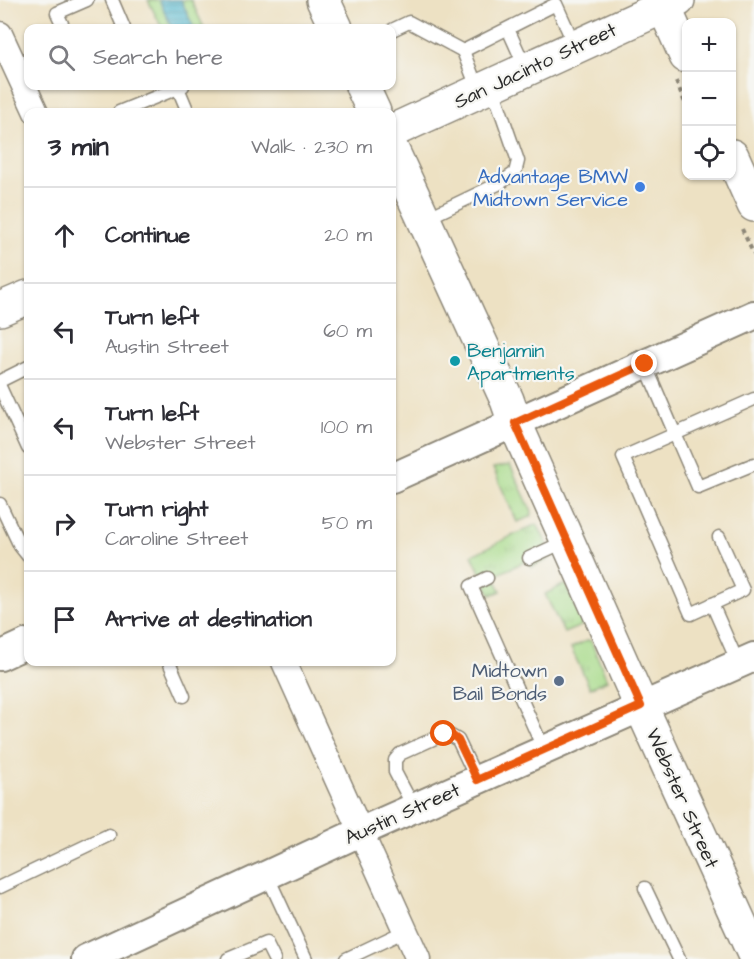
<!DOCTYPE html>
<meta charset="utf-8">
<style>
:root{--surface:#fff;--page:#f7f7f7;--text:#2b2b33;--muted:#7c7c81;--line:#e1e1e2}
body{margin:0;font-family:"Architects Daughter",sans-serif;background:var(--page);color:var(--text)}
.controls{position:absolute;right:18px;top:18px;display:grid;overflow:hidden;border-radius:12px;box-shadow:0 2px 4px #0004}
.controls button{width:54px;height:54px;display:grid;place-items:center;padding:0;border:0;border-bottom:2px solid var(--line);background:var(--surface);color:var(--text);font:30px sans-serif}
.stop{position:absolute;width:18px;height:18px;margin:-14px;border:4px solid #ea580c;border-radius:50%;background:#fff}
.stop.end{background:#ea580c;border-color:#fff;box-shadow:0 2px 6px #0008}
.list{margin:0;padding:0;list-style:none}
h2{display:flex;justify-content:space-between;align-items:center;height:78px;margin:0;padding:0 24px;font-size:26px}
h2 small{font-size:20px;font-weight:400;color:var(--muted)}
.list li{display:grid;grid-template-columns:39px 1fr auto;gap:18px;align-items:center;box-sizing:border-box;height:96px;padding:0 24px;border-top:2px solid var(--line)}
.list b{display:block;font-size:22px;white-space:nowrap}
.list p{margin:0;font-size:20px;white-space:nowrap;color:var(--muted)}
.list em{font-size:20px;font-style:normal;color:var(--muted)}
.icon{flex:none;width:33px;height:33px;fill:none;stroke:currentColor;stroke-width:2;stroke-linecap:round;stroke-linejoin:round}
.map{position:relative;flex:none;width:754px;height:959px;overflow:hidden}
.search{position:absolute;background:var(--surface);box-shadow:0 2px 4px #0004;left:24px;top:24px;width:372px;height:66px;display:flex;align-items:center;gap:15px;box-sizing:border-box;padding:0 21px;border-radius:12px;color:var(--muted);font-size:22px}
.panel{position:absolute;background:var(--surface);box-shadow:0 2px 4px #0004;left:24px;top:108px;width:372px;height:558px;border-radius:12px}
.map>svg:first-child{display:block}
</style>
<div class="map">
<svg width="754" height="959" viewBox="0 0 754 959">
<defs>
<pattern id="grass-tufts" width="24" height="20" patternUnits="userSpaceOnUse" patternTransform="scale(1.5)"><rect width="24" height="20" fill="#a8db8a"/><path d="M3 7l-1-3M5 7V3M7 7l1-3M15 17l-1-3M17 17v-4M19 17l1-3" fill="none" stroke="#91bc77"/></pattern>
<pattern id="water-rules" width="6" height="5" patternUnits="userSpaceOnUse" patternTransform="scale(1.5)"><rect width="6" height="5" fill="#4fb6cd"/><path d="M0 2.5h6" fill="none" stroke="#4294a7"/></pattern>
</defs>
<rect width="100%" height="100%" fill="#f6f6f2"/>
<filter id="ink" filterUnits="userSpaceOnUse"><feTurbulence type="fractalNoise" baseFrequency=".0167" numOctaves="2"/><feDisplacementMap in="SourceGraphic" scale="12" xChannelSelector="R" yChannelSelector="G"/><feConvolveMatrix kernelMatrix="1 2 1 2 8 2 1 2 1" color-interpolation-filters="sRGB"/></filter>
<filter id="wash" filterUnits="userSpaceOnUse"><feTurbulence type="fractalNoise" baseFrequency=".008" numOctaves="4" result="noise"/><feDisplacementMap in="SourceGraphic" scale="24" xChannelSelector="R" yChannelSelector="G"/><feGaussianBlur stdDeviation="1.35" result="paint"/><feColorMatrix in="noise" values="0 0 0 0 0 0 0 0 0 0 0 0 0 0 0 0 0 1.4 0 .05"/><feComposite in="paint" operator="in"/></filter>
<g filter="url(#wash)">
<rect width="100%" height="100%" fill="#ede1c3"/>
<!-- grass -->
<g fill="url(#grass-tufts)" stroke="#6a835a" stroke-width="1.5">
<polygon points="510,465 532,512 531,517 517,522 493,468"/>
<polygon points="537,524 552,554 548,560 532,567 528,560 494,576 501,591 491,595 472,555"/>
<polygon points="563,585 566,585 583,623 581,626 564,633 545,594"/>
<polygon points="588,640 591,641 607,680 590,688 571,648"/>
</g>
<!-- garden -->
<polygon fill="#a8db8a" stroke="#6a835a" stroke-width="1.5" points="148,0 191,0 204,28 162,28"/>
<!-- water -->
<polygon fill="url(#water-rules)" stroke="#3d707c" stroke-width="1.5" points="159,0 181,0 194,28 172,28"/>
</g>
<g filter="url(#ink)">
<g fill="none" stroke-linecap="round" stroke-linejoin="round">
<defs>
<g id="service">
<polyline points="112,0 124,28"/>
<polyline points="64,28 57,13 87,0"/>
<polyline points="508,29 526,69"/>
<polyline points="392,30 409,22 463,51 556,4 575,46"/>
<polyline points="463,51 478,90"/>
<polyline points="183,86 178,88 188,112"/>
<polyline points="119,112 178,88"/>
<polyline points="425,219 500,183 515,173 518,161 492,86"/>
<polyline points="645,364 675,434 623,457 691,614 743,590 719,537"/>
<polyline points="0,381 28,367"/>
<polyline points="0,387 28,448"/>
<polyline points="754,399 675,434 698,487 754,464"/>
<polyline points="0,504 20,546 28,556"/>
<polyline points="529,558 566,541"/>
<polyline points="487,578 471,586 544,750"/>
<polyline points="712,604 738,663"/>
<polyline points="169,662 184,696"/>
<polyline points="414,808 395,772 395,760 400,754 444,734 451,736 458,740 477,780"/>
<polyline points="267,875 306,959"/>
<polyline points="0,887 109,835"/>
<polyline points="645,888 679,959"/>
<polyline points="228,959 266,943 274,959"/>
<polyline points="346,959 405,931"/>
</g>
<g id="minor">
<polyline points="0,34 36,112"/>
<polyline points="284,662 418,959"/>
</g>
<g id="tertiary">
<polyline points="392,478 754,315"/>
<polyline points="0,656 28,643"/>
<polyline points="86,959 362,831 754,657"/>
</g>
<g id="secondary">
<polyline points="323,0 336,28"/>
<polyline points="661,0 686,56"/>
<polyline points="362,86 374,112"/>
<polyline points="392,150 507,400 515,423 641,706 754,954"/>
<polyline points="732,156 754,205"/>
</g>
<g id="primary">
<polyline points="392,131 678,0"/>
<polyline points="0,309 28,297"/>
</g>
</defs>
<!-- service casing -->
<use href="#service" stroke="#8c8677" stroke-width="15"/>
<!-- minor casing -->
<use href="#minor" stroke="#8c8677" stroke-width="27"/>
<!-- tertiary casing -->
<use href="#tertiary" stroke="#8c8677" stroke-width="32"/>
<!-- secondary casing -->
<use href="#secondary" stroke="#8c8677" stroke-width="36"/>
<!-- primary casing -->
<use href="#primary" stroke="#8c8677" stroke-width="36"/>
<!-- path -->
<g stroke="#8c8677" stroke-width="4" stroke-dasharray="4.5 4.5" stroke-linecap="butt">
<polyline points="676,81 686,105"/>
<polyline points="742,229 754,255"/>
</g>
<!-- service -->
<use href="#service" stroke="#fff" stroke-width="12"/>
<!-- minor -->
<use href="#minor" stroke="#fff" stroke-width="24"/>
<!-- tertiary -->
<use href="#tertiary" stroke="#fff" stroke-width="28"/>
<!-- secondary -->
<use href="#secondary" stroke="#fff" stroke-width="33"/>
<!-- primary -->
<use href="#primary" stroke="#fff" stroke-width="33"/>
</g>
</g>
<g fill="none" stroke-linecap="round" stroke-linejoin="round" filter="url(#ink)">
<!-- route -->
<polyline stroke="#ea580c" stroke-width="8" points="444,734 452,735 458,740 477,780 641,706 515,423 645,364"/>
</g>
<!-- markers -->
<circle fill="#3f7fe0" stroke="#f6f6f2" stroke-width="2" cx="640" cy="187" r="6"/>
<circle fill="#0f9aa8" stroke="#f6f6f2" stroke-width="2" cx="455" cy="361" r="6"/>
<circle fill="#5c6f8a" stroke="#f6f6f2" stroke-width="2" cx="559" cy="681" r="6"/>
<g text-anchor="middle" stroke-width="4.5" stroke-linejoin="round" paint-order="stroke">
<!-- street labels -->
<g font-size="20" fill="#2b2b2b" stroke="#f6f6f2">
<text transform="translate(535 65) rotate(-25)" y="7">San Jacinto Street</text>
<text transform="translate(683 798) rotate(66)" y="7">Webster Street</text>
<text transform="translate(402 813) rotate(-24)" y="7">Austin Street</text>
</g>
<!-- shop labels -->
<g font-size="20" fill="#366cbe" stroke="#f6f6f2" text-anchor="end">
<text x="628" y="183">Advantage BMW<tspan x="628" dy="23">Midtown Service</tspan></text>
</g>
<!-- culture labels -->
<g font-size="20" fill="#0d838f" stroke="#f6f6f2" text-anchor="start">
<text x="467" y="357">Benjamin<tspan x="467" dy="23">Apartments</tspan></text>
</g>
<!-- service labels -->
<g font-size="20" fill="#4e5e75" stroke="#f6f6f2" text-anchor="end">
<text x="547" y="677">Midtown<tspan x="547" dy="23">Bail Bonds</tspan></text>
</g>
</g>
</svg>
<div class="controls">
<button>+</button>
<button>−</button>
<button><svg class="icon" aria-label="locate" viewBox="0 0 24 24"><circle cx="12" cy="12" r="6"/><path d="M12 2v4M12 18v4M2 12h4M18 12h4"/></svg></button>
</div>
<div class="stop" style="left:444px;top:734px"></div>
<div class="stop end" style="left:645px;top:364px"></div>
<div class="search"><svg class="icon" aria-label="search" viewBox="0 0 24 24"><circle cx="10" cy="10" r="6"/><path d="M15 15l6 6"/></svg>Search here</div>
<section class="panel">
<h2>3 min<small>Walk · 230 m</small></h2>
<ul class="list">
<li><svg class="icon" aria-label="ahead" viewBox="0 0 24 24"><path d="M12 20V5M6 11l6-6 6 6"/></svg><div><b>Continue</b></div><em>20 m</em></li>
<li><svg class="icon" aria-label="left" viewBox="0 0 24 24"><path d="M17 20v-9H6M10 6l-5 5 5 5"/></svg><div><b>Turn left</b><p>Austin Street</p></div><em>60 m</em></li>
<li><svg class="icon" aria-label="left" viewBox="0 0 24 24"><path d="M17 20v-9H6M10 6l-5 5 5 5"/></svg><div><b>Turn left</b><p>Webster Street</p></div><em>100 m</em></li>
<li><svg class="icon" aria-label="right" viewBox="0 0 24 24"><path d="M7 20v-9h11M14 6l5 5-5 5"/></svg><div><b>Turn right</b><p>Caroline Street</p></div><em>50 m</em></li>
<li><svg class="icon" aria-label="arrive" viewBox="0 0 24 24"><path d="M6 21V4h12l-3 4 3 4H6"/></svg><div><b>Arrive at destination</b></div></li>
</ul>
</section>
</div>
